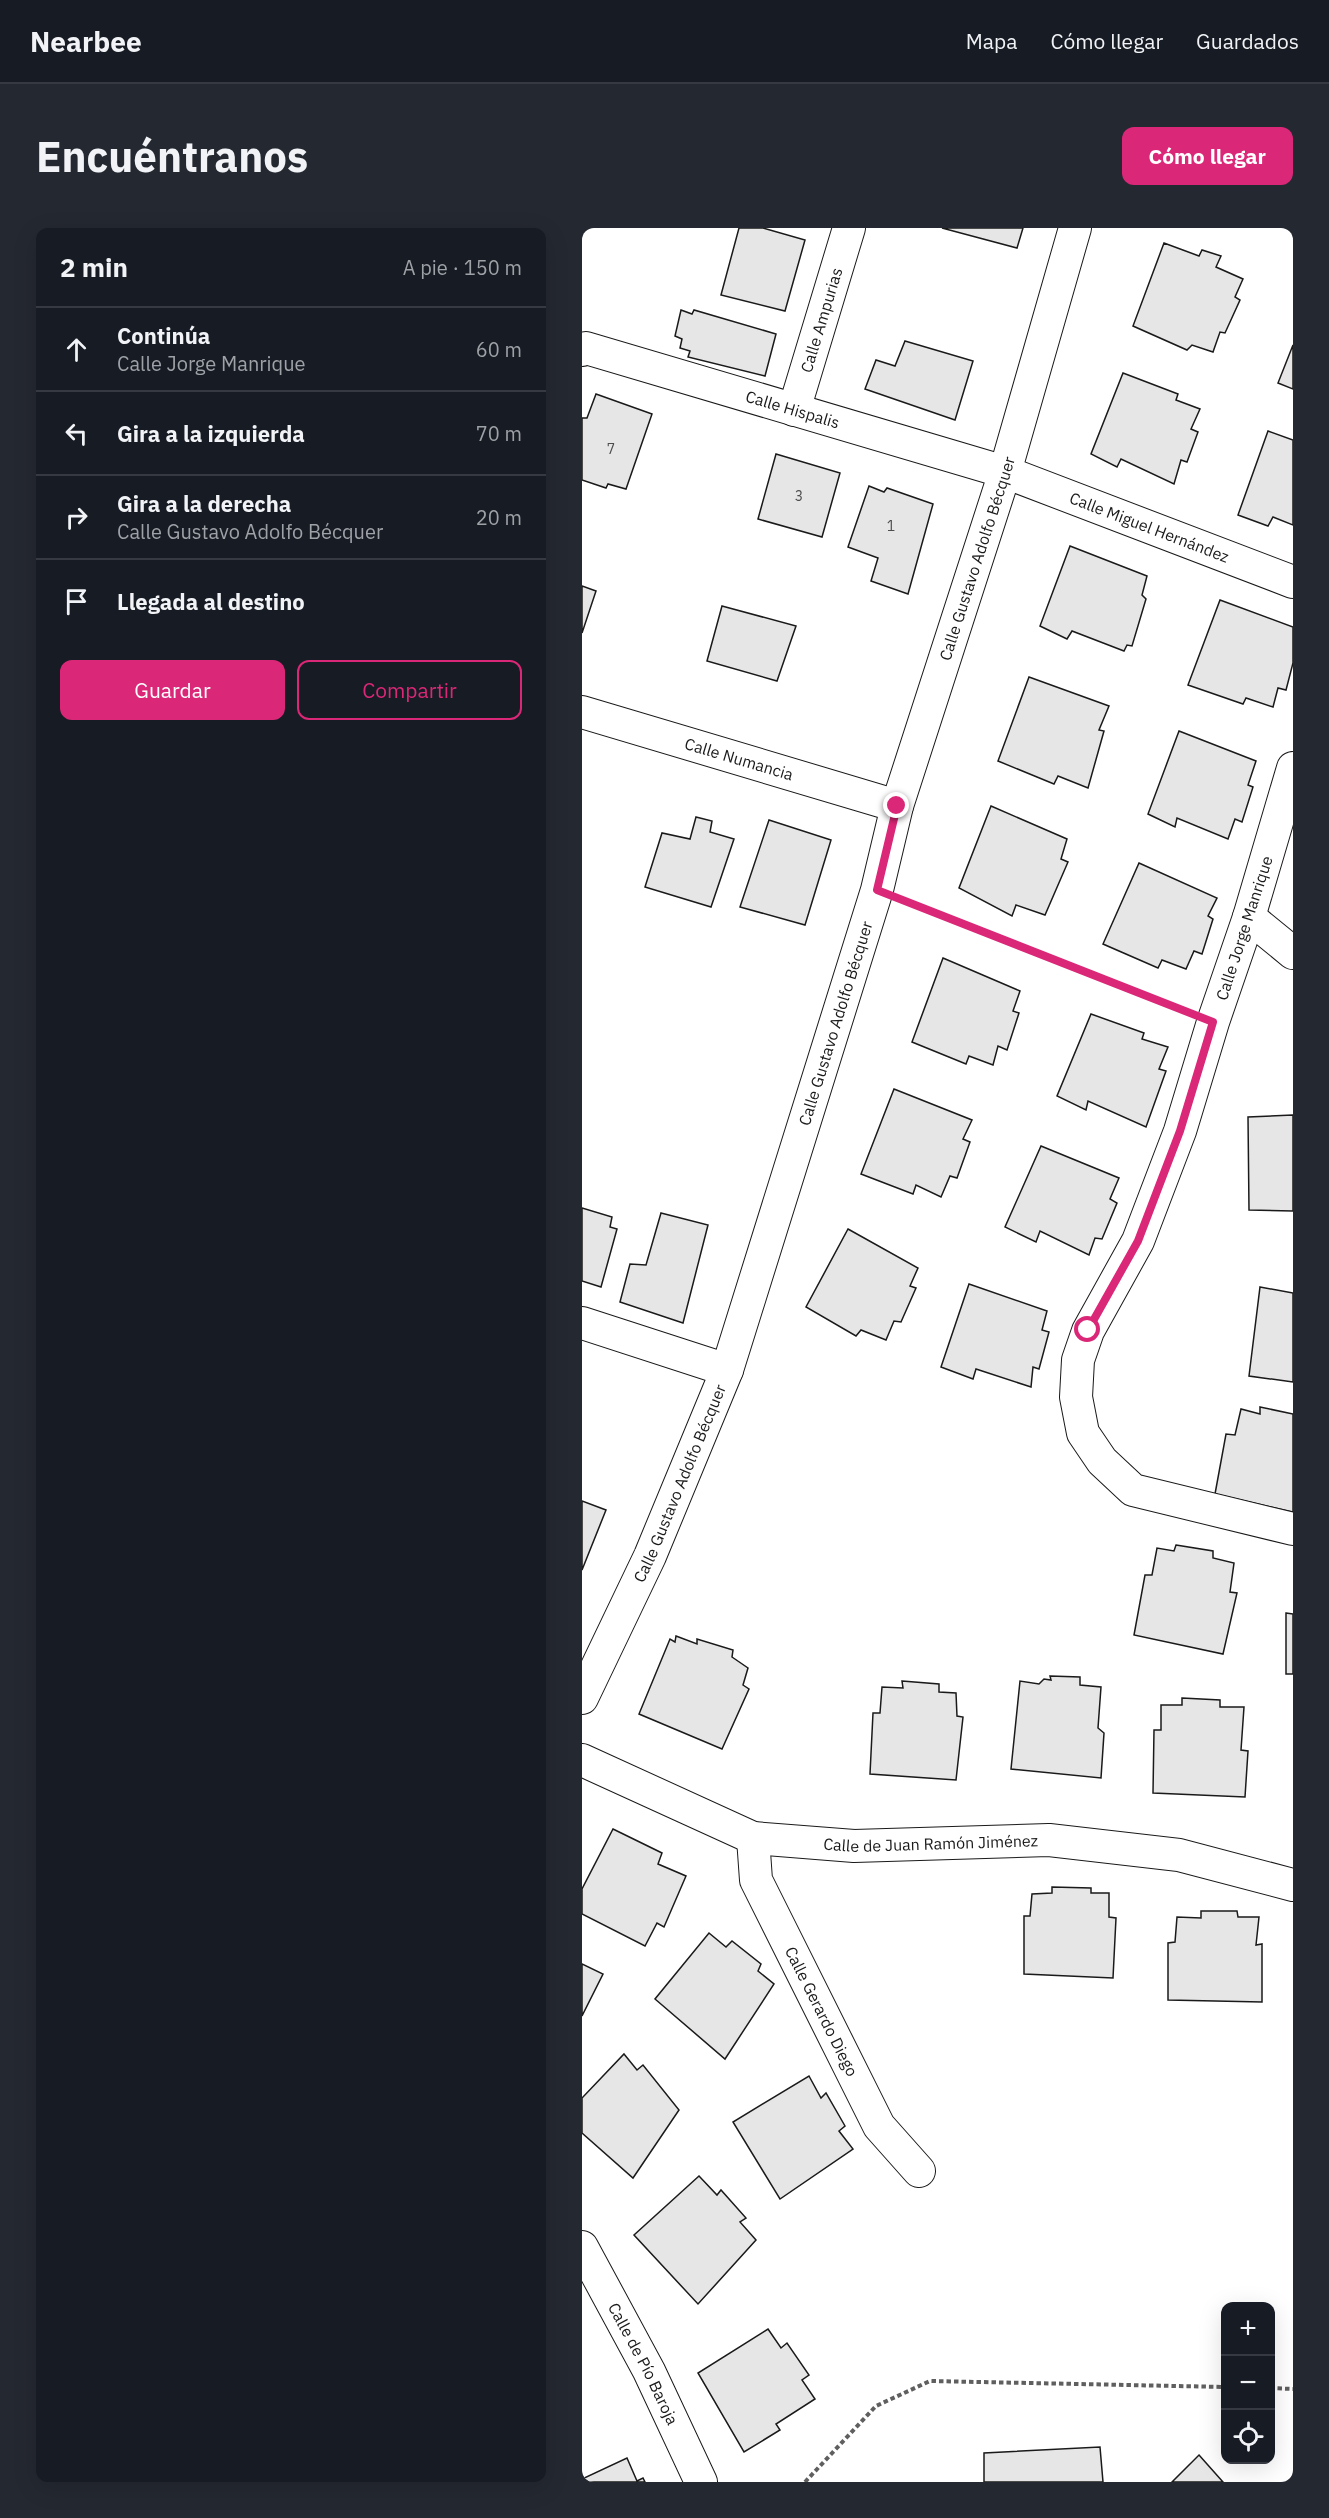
<!DOCTYPE html>
<html lang="es">
<meta charset="utf-8">
<style>
:root{--surface:#171b24;--page:#242831;--text:#f1f3f6;--muted:#9ea1a6;--line:#363941;--accent:#db2777}
body{margin:0;font-family:"IBM Plex Sans",sans-serif;background:var(--page);color:var(--text)}
.controls{position:absolute;right:18px;bottom:18px;display:grid;overflow:hidden;border-radius:12px;box-shadow:0 6px 24px #0002}
.controls button{width:54px;height:54px;display:grid;place-items:center;padding:0;border:0;border-bottom:2px solid var(--line);background:var(--surface);color:var(--text);font:30px sans-serif}
.stop{position:absolute;width:18px;height:18px;margin:-14px;border:4px solid #db2777;border-radius:50%;background:#fff}
.stop.end{background:#db2777;border-color:#fff;box-shadow:0 2px 6px #0008}
.list{margin:0;padding:0;list-style:none}
h2{display:flex;justify-content:space-between;align-items:center;height:78px;margin:0;padding:0 24px;font-size:26px}
h2 small{font-size:20px;font-weight:400;color:var(--muted)}
.list li{display:grid;grid-template-columns:39px 1fr auto;gap:18px;align-items:center;box-sizing:border-box;height:84px;padding:0 24px;border-top:2px solid var(--line)}
.list b{display:block;font-size:22px;white-space:nowrap}
.list p{margin:0;font-size:20px;white-space:nowrap;color:var(--muted)}
.list em{font-size:20px;font-style:normal;color:var(--muted)}
.actions{display:flex;gap:12px;padding:18px 24px}
.actions a{flex:1;padding:14px 0;border:2px solid var(--accent);border-radius:12px;text-align:center;font-size:21px;color:var(--accent)}
.actions .main{background:var(--accent);color:#fff}
.icon{flex:none;width:33px;height:33px;fill:none;stroke:currentColor;stroke-width:2;stroke-linecap:round;stroke-linejoin:round}
.map{position:relative;flex:none;width:711px;height:2254px;overflow:hidden;border-radius:12px}
header{display:flex;align-items:center;gap:36px;box-sizing:border-box;height:84px;padding:0 30px;background:var(--surface);border-bottom:2px solid var(--line)}
header strong{font-size:28px}
nav{display:flex;gap:33px;margin-inline-start:auto;font-size:21px}
.intro{display:flex;align-items:center;justify-content:space-between;box-sizing:border-box;height:144px;padding:0 36px}
h1{margin:0;font-size:42px}
.button{padding:15px 27px;border-radius:12px;background:var(--accent);color:#fff;font-size:21px;font-weight:700}
main{display:flex;gap:36px;padding:0 36px}
aside{flex:1;background:var(--surface);border-radius:12px;box-shadow:0 6px 24px #0002}
.map>svg:first-child{display:block}
</style>
<header>
<strong>Nearbee</strong>
<nav><a>Mapa</a><a>Cómo llegar</a><a>Guardados</a></nav>
</header>
<div class="intro"><h1>Encuéntranos</h1><a class="button">Cómo llegar</a></div>
<main>
<aside>
<h2>2 min<small>A pie · 150 m</small></h2>
<ul class="list">
<li><svg class="icon" aria-label="ahead" viewBox="0 0 24 24"><path d="M12 20V5M6 11l6-6 6 6"/></svg><div><b>Continúa</b><p>Calle Jorge Manrique</p></div><em>60 m</em></li>
<li><svg class="icon" aria-label="left" viewBox="0 0 24 24"><path d="M17 20v-9H6M10 6l-5 5 5 5"/></svg><div><b>Gira a la izquierda</b></div><em>70 m</em></li>
<li><svg class="icon" aria-label="right" viewBox="0 0 24 24"><path d="M7 20v-9h11M14 6l5 5-5 5"/></svg><div><b>Gira a la derecha</b><p>Calle Gustavo Adolfo Bécquer</p></div><em>20 m</em></li>
<li><svg class="icon" aria-label="arrive" viewBox="0 0 24 24"><path d="M6 21V4h12l-3 4 3 4H6"/></svg><div><b>Llegada al destino</b></div></li>
</ul>
<div class="actions"><a class="main">Guardar</a><a>Compartir</a></div>
</aside>
<div class="map">
<svg width="711" height="2254" viewBox="0 0 711 2254">
<rect width="100%" height="100%" fill="#fff"/>
<!-- building -->
<g fill="#e6e6e6" stroke="#1a1a1a" stroke-width="1.5">
<polygon points="157,0 181,0 223,12 203,83 139,67"/>
<polygon points="360,0 441,0 435,20"/>
<polygon points="582,15 617,28 620,22 639,28 634,39 661,51 653,69 658,72 643,105 638,104 631,124 610,117 605,122 551,98"/>
<polygon points="99,82 110,86 112,82 194,106 183,148 106,129 108,123 98,120 100,111 93,108"/>
<polygon points="323,113 391,133 373,192 283,161 294,132 313,138"/>
<polygon points="711,117 711,161 696,155"/>
<polygon points="541,145 596,166 594,172 618,181 609,201 616,204 605,234 599,232 592,256 539,231 535,239 509,226"/>
<polygon points="14,166 70,186 44,261 26,256 24,260 0,252 0,190 5,190"/>
<polygon points="686,203 711,212 711,297 691,289 686,298 656,287"/>
<polygon points="194,226 258,245 240,309 176,291"/>
<polygon points="287,258 302,264 305,260 351,276 326,366 289,353 296,330 266,319"/>
<polygon points="488,318 565,348 560,367 564,371 550,418 545,417 542,423 490,403 485,411 458,398"/>
<polygon points="0,358 14,363 0,405"/>
<polygon points="638,372 711,399 711,435 704,462 696,460 691,479 664,470 661,476 606,457"/>
<polygon points="140,378 214,398 195,453 125,433"/>
<polygon points="447,449 527,478 517,502 522,503 506,560 476,548 472,556 416,533"/>
<polygon points="597,503 674,533 666,557 671,559 660,594 653,591 646,611 595,590 593,599 566,586"/>
<polygon points="409,578 485,611 479,631 486,634 463,687 434,677 430,688 377,660"/>
<polygon points="114,589 130,593 128,604 152,611 129,679 63,659 80,605 108,611"/>
<polygon points="187,592 249,612 223,697 158,679"/>
<polygon points="557,635 635,670 626,688 631,691 620,726 612,723 604,741 580,732 576,740 521,716"/>
<polygon points="361,730 438,763 431,783 437,785 425,822 416,818 411,837 387,828 384,836 330,814"/>
<polygon points="509,786 562,805 560,811 586,819 577,841 584,843 564,899 506,873 504,882 475,868"/>
<polygon points="312,861 390,892 381,911 388,914 375,950 368,948 359,969 334,957 331,966 279,946"/>
<polygon points="711,887 711,983 667,982 666,889"/>
<polygon points="459,918 537,950 528,971 535,975 520,1011 513,1010 507,1027 458,1003 454,1014 423,999"/>
<polygon points="0,980 30,989 28,999 35,1001 19,1059 0,1053"/>
<polygon points="79,985 126,997 101,1095 38,1074 48,1036 64,1037"/>
<polygon points="266,1001 336,1040 328,1058 334,1060 319,1094 312,1093 304,1112 279,1102 274,1108 224,1079"/>
<polygon points="387,1056 465,1083 460,1102 467,1104 457,1141 451,1139 449,1159 394,1141 391,1151 359,1139"/>
<polygon points="678,1059 711,1065 711,1154 667,1148"/>
<polygon points="678,1179 711,1186 711,1284 633,1266 644,1206 653,1207 659,1181 678,1186"/>
<polygon points="0,1273 24,1282 0,1342"/>
<polygon points="594,1317 631,1323 631,1330 652,1335 648,1364 655,1365 641,1426 552,1407 563,1347 570,1347 575,1320 592,1323"/>
<polygon points="704,1385 711,1386 711,1446 704,1446"/>
<polygon points="94,1408 115,1416 115,1411 151,1422 150,1429 166,1440 161,1457 167,1461 140,1521 57,1486 88,1411 93,1414"/>
<polygon points="468,1448 498,1449 498,1457 519,1459 516,1500 522,1505 519,1550 429,1541 438,1453 457,1456 462,1451 469,1452"/>
<polygon points="320,1453 357,1456 357,1464 374,1465 375,1488 381,1489 374,1552 288,1546 291,1485 298,1485 300,1459 321,1460"/>
<polygon points="600,1470 638,1472 638,1479 662,1479 659,1522 666,1523 663,1569 571,1565 572,1502 579,1502 579,1477 600,1477"/>
<polygon points="31,1601 80,1625 76,1636 104,1648 82,1699 75,1695 63,1718 0,1686 0,1661"/>
<polygon points="470,1659 509,1660 509,1665 527,1665 527,1689 534,1690 531,1750 442,1746 442,1688 448,1688 450,1666 470,1665"/>
<polygon points="619,1683 655,1683 656,1689 677,1689 674,1717 680,1716 680,1774 586,1772 586,1715 593,1714 595,1689 619,1690"/>
<polygon points="127,1705 144,1719 150,1713 179,1736 176,1743 192,1756 143,1831 73,1771"/>
<polygon points="0,1736 21,1746 0,1788"/>
<polygon points="42,1826 55,1842 61,1837 97,1882 51,1950 0,1905 0,1870"/>
<polygon points="227,1848 239,1870 244,1865 263,1898 257,1903 271,1921 198,1971 151,1894"/>
<polygon points="117,1948 135,1967 139,1962 164,1990 158,1994 174,2012 116,2076 52,2007"/>
<polygon points="186,2101 199,2120 205,2115 227,2147 220,2152 233,2171 194,2196 198,2202 162,2224 116,2145"/>
<polygon points="518,2219 521,2254 402,2254 402,2225"/>
<polygon points="617,2227 641,2254 590,2254"/>
<polygon points="45,2230 55,2253 61,2250 63,2254 0,2254 0,2251"/>
</g>
<g fill="none" stroke-linecap="round" stroke-linejoin="round">
<defs>
<g id="street">
<path id="s1" d="M0,122L4,120L423,244L711,354"/>
<path id="s2" d="M212,182L267,0"/>
<path id="s3" d="M0,484L315,578"/>
<polyline points="711,540 667,689 631,794 598,903 556,1013 506,1103 496,1132 494,1169 501,1205 520,1233 551,1262 711,1301"/>
<polyline points="667,689 711,725"/>
<polyline points="0,1095 145,1142"/>
<path id="s4" d="M0,1470L68,1328L145,1142L295,662L315,578L423,244L493,0"/>
<path id="s5" d="M0,1532L171,1610L272,1618L467,1612L597,1627L711,1657"/>
<path id="s6" d="M171,1610L174,1652L297,1898L337,1943"/>
<path id="s7" d="M0,2019L67,2143L119,2254"/>
</g>
</defs>
<!-- street casing -->
<use href="#street" stroke="#1a1a1a" stroke-width="34"/>
<!-- path -->
<g stroke="#5f5f5f" stroke-width="4" stroke-dasharray="4.5 3" stroke-linecap="butt">
<polyline points="326,675 601,783"/>
<polyline points="688,2160 711,2161"/>
<polyline points="223,2254 294,2178 348,2153 644,2159"/>
</g>
<!-- street -->
<use href="#street" stroke="#fff" stroke-width="32"/>
</g>
<g fill="none" stroke-linecap="round" stroke-linejoin="round">
<!-- route -->
<polyline stroke="#db2777" stroke-width="8" points="315,578 295,662 631,794 598,903 556,1013 506,1102"/>
</g>
<g text-anchor="middle" stroke-width="4.5" stroke-linejoin="round" paint-order="stroke">
<!-- number labels -->
<g font-size="14" fill="#4d4d4d">
<text x="29" y="226">7</text>
<text x="217" y="273">3</text>
<text x="309" y="303">1</text>
</g>
<!-- street labels -->
<g font-size="16" fill="#1a1a1a" stroke="#fff">
<text dy="6" stroke="none"><textPath href="#s2" startOffset="94">Calle Ampurias</textPath></text>
<text dy="6" stroke="none"><textPath href="#s1" startOffset="220">Calle Hispalis</textPath></text>
<text dy="6" stroke="none"><textPath href="#s1" startOffset="596">Calle Miguel Hernández</textPath></text>
<text dy="6" stroke="none"><textPath href="#s4" startOffset="1208">Calle Gustavo Adolfo Bécquer</textPath></text>
<text dy="6" stroke="none"><textPath href="#s3" startOffset="164">Calle Numancia</textPath></text>
<text transform="translate(662 700) rotate(-72)" y="6">Calle Jorge Manrique</text>
<text dy="6" stroke="none"><textPath href="#s4" startOffset="722">Calle Gustavo Adolfo Bécquer</textPath></text>
<text dy="6" stroke="none"><textPath href="#s4" startOffset="236">Calle Gustavo Adolfo Bécquer</textPath></text>
<text dy="6" stroke="none"><textPath href="#s5" startOffset="366">Calle de Juan Ramón Jiménez</textPath></text>
<text dy="6" stroke="none"><textPath href="#s6" startOffset="189">Calle Gerardo Diego</textPath></text>
<text dy="6" stroke="none"><textPath href="#s7" startOffset="132">Calle de Pío Baroja</textPath></text>
</g>
</g>
</svg>
<div class="controls">
<button>+</button>
<button>−</button>
<button><svg class="icon" aria-label="locate" viewBox="0 0 24 24"><circle cx="12" cy="12" r="6"/><path d="M12 2v4M12 18v4M2 12h4M18 12h4"/></svg></button>
</div>
<div class="stop" style="left:506px;top:1102px"></div>
<div class="stop end" style="left:315px;top:578px"></div>
</div>
</main>
